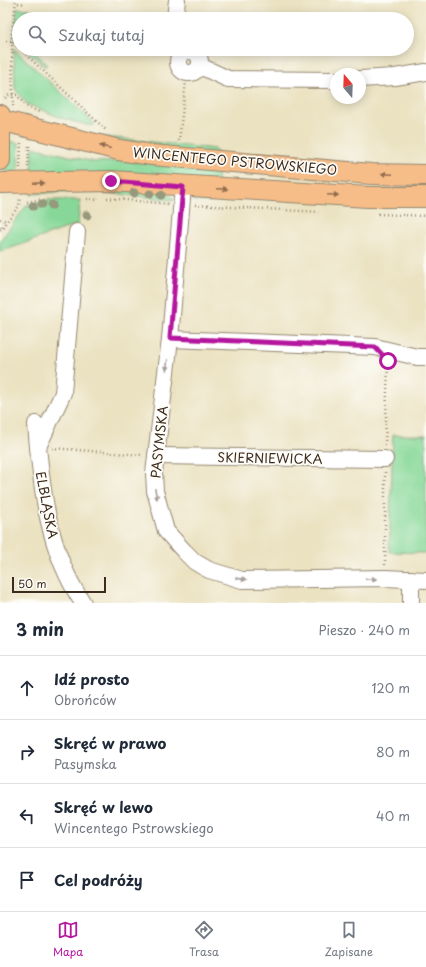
<!DOCTYPE html>
<html lang="pl">
<meta charset="utf-8">
<style>
:root{--surface:#fff;--page:#f2f2f3;--text:#1f2937;--muted:#747a83;--line:#e0e1e3;--accent:#b5179e}
body{margin:0;font-family:"Playpen Sans",sans-serif;background:var(--page);color:var(--text)}
.compass{position:absolute;left:330px;top:68px;width:36px;height:36px;border-radius:50%;background:var(--surface);box-shadow:0 2px 10px #0003;rotate:341deg}
.scale{position:absolute;left:12px;bottom:10px;width:94px;box-sizing:border-box;padding-left:4px;border:2px solid #3b2a1e;border-top:0;font-size:11px;line-height:14px;white-space:nowrap;color:#3b2a1e;-webkit-text-stroke:3px #fdfcf7;paint-order:stroke}
.stop{position:absolute;width:12px;height:12px;margin:-9px;border:3px solid #b5179e;border-radius:50%;background:#fff}
.stop.end{background:#b5179e;border-color:#fff;box-shadow:0 1px 4px #0008}
.list{margin:0;padding:0;list-style:none}
h2{display:flex;justify-content:space-between;align-items:center;height:52px;margin:0;padding:0 16px;font-size:17px}
h2 small{font-size:13px;font-weight:400;color:var(--muted)}
.list li{display:grid;grid-template-columns:26px 1fr auto;gap:12px;align-items:center;box-sizing:border-box;height:64px;padding:0 16px;border-top:1px solid var(--line)}
.list b{display:block;font-size:15px;white-space:nowrap}
.list p{margin:0;font-size:13px;white-space:nowrap;color:var(--muted)}
.list em{font-size:13px;font-style:normal;color:var(--muted)}
.icon{flex:none;width:22px;height:22px;fill:none;stroke:currentColor;stroke-width:2;stroke-linecap:round;stroke-linejoin:round}
.map{position:relative;flex:none;width:426px;height:603px;overflow:hidden}
.search{position:absolute;background:var(--surface);box-shadow:0 2px 10px #0003;left:12px;right:12px;top:12px;height:44px;display:flex;align-items:center;gap:10px;box-sizing:border-box;padding:0 14px;border-radius:22px;color:var(--muted);font-size:15px}
.sheet{height:308px;background:var(--surface)}
nav{display:flex;justify-content:space-around;align-items:center;box-sizing:border-box;height:56px;border-top:1px solid var(--line);background:var(--surface);font-size:11px;color:var(--muted)}
nav a{display:grid;justify-items:center;gap:2px}
nav .on{color:var(--accent)}
.map>svg:first-child{display:block}
</style>
<div class="map">
<svg width="426" height="603" viewBox="0 0 426 603">
<rect width="100%" height="100%" fill="#fdfcf7"/>
<filter id="ink" filterUnits="userSpaceOnUse"><feTurbulence type="fractalNoise" baseFrequency=".025" numOctaves="2"/><feDisplacementMap in="SourceGraphic" scale="8" xChannelSelector="R" yChannelSelector="G"/><feConvolveMatrix kernelMatrix="1 2 1 2 8 2 1 2 1" color-interpolation-filters="sRGB"/></filter>
<filter id="wash" filterUnits="userSpaceOnUse"><feTurbulence type="fractalNoise" baseFrequency=".012" numOctaves="4" result="noise"/><feDisplacementMap in="SourceGraphic" scale="16" xChannelSelector="R" yChannelSelector="G"/><feGaussianBlur stdDeviation="0.9" result="paint"/><feColorMatrix in="noise" values="0 0 0 0 0 0 0 0 0 0 0 0 0 0 0 0 0 1.4 0 .05"/><feComposite in="paint" operator="in"/></filter>
<g filter="url(#wash)">
<rect width="100%" height="100%" fill="#ebe2c1"/>
<!-- grass -->
<g fill="#87d898" stroke="#61815b">
<polygon points="17,8 30,9 29,19 19,19 19,43 14,38"/>
<polygon points="14,49 92,121 95,125 87,125 64,119 27,104 15,89"/>
<polygon points="26,49 32,49 47,65 45,67"/>
<polygon points="90,135 215,149 218,154 164,149"/>
<polygon points="9,141 19,143 18,177 5,174"/>
<polygon points="33,147 94,162 127,161 218,169 217,182 32,177"/>
<path d="M99,188L169,194L175,200C128,196 79,186 31,195V190Z"/>
<polygon points="202,196 216,197 210,202 192,201"/>
<polygon points="49,200 80,200 78,224 0,252 0,241 27,205"/>
<polygon points="393,435 426,435 426,553 389,552"/>
</g>
</g>
<g filter="url(#ink)">
<g fill="none" stroke-linecap="round" stroke-linejoin="round">
<defs>
<g id="minor">
<polyline points="175,19 177,0"/>
<circle cx="189" cy="62" r="11"/>
<polyline points="200,66 228,79 336,80"/>
<polyline points="360,79 395,77 426,72"/>
<polyline points="183,187 170,339 154,473 155,491 166,531 184,551 195,562 209,570 242,580 385,578 426,580"/>
<polyline points="170,339 375,347 417,357 426,357"/>
<path d="M36,424C41,486 47,550 83,603"/>
<polyline points="38,447 63,393 77,232"/>
<polyline points="156,456 385,459"/>
<polyline points="411,603 411,579"/>
</g>
<g id="major">
<polyline points="0,115 0,160"/>
<polyline points="0,120 119,150 152,155 371,174 426,175"/>
<polyline points="0,183 111,181 368,197 426,197"/>
</g>
</defs>
<!-- minor casing -->
<use href="#minor" stroke="#938670" stroke-width="18"/>
<!-- major casing -->
<use href="#major" stroke="#938670" stroke-width="22"/>
<!-- path -->
<g stroke="#938670" stroke-width="2.5" stroke-dasharray="1 3" stroke-linecap="butt">
<polyline points="18,3 25,4"/>
<polyline points="6,41 12,41 19,48"/>
<polyline points="20,49 106,130"/>
<polyline points="5,98 9,95 17,95 26,106 41,113"/>
<polyline points="13,106 12,34 16,0"/>
<polyline points="179,141 187,73"/>
<polyline points="28,167 29,146"/>
<polyline points="20,168 21,141"/>
<polyline points="107,198 168,204"/>
<polyline points="87,199 97,200 98,198"/>
<polyline points="27,202 42,199"/>
<polyline points="195,205 319,212"/>
<polyline points="378,214 426,216"/>
<polyline points="0,219 7,221"/>
<polyline points="0,227 7,228"/>
<polyline points="0,230 19,206 20,197"/>
<polyline points="385,445 388,364"/>
<polyline points="52,448 143,455"/>
<polyline points="385,565 385,472"/>
</g>
<!-- minor -->
<use href="#minor" stroke="#fff" stroke-width="16"/>
<!-- major -->
<use href="#major" stroke="#f7bd88" stroke-width="20"/>
</g>
<!-- trees -->
<g fill="#97997c">
<circle cx="134" cy="193" r="4.5"/>
<circle cx="150" cy="194" r="4.5"/>
<circle cx="161" cy="195" r="4.5"/>
<circle cx="42" cy="204" r="4.5"/>
<circle cx="52" cy="205" r="4.5"/>
<circle cx="33" cy="206" r="4.5"/>
<circle cx="87" cy="215" r="4.5"/>
</g>
<!-- one-way arrows -->
<defs><path id="oneway-solid" d="M-6-.8H1V-3.2L6.5 0L1 3.2V.8H-6Z"/></defs>
<g fill="#906c4e">
<use href="#oneway-solid" transform="translate(105 147) rotate(-166)"/>
<use href="#oneway-solid" transform="translate(387 174) rotate(-178)"/>
<use href="#oneway-solid" transform="translate(39 183) rotate(-2)"/>
<use href="#oneway-solid" transform="translate(222 189) rotate(3)"/>
<use href="#oneway-solid" transform="translate(333 195) rotate(3)"/>
</g>
<g fill="#a79f9a">
<use href="#oneway-solid" transform="translate(167 365) rotate(97)"/>
<use href="#oneway-solid" transform="translate(156 494) rotate(78)"/>
<use href="#oneway-solid" transform="translate(241 579) rotate(9)"/>
<use href="#oneway-solid" transform="translate(371 579) rotate(-1)"/>
</g>
</g>
<g fill="none" stroke-linecap="round" stroke-linejoin="round" filter="url(#ink)">
<!-- route -->
<polyline stroke="#b5179e" stroke-width="5" points="111,181 183,187 170,338 375,347 388,361"/>
</g>
<g text-anchor="middle" stroke-width="3.5" stroke-linejoin="round" paint-order="stroke">
<!-- street labels -->
<g font-size="13" fill="#3b2a1e" stroke="#fdfcf7">
<text transform="translate(235 161) rotate(5)" y="5">WINCENTEGO PSTROWSKIEGO</text>
<text transform="translate(159 442) rotate(-84)" y="5">PASYMSKA</text>
<text transform="translate(270 458) rotate(1)" y="5">SKIERNIEWICKA</text>
<text transform="translate(47 505) rotate(79)" y="5">ELBLĄSKA</text>
</g>
</g>
</svg>
<svg class="compass" viewBox="-18 -18 36 36"><path d="M0-13l5 13h-10z" fill="#e53935"/><path d="M0 13l5-13h-10z" fill="#747a83"/></svg>
<div class="scale">50 m</div>
<div class="stop" style="left:388px;top:361px"></div>
<div class="stop end" style="left:111px;top:181px"></div>
<div class="search"><svg class="icon" aria-label="search" viewBox="0 0 24 24"><circle cx="10" cy="10" r="6"/><path d="M15 15l6 6"/></svg>Szukaj tutaj</div>
</div>
<section class="sheet">
<h2>3 min<small>Pieszo · 240 m</small></h2>
<ul class="list">
<li><svg class="icon" aria-label="ahead" viewBox="0 0 24 24"><path d="M12 20V5M6 11l6-6 6 6"/></svg><div><b>Idź prosto</b><p>Obrońców</p></div><em>120 m</em></li>
<li><svg class="icon" aria-label="right" viewBox="0 0 24 24"><path d="M7 20v-9h11M14 6l5 5-5 5"/></svg><div><b>Skręć w prawo</b><p>Pasymska</p></div><em>80 m</em></li>
<li><svg class="icon" aria-label="left" viewBox="0 0 24 24"><path d="M17 20v-9H6M10 6l-5 5 5 5"/></svg><div><b>Skręć w lewo</b><p>Wincentego Pstrowskiego</p></div><em>40 m</em></li>
<li><svg class="icon" aria-label="arrive" viewBox="0 0 24 24"><path d="M6 21V4h12l-3 4 3 4H6"/></svg><div><b>Cel podróży</b></div></li>
</ul>
</section>
<nav>
<a class="on"><svg class="icon" aria-label="map" viewBox="0 0 24 24"><path d="M3 6l6-2 6 2 6-2v14l-6 2-6-2-6 2zM9 4v14M15 6v14"/></svg>Mapa</a>
<a><svg class="icon" aria-label="directions" viewBox="0 0 24 24"><path d="M12 3l9 9-9 9-9-9zM9 14v-3h6M13 9l2 2-2 2"/></svg>Trasa</a>
<a><svg class="icon" aria-label="saved" viewBox="0 0 24 24"><path d="M7 4h10v16l-5-4-5 4z"/></svg>Zapisane</a>
</nav>
